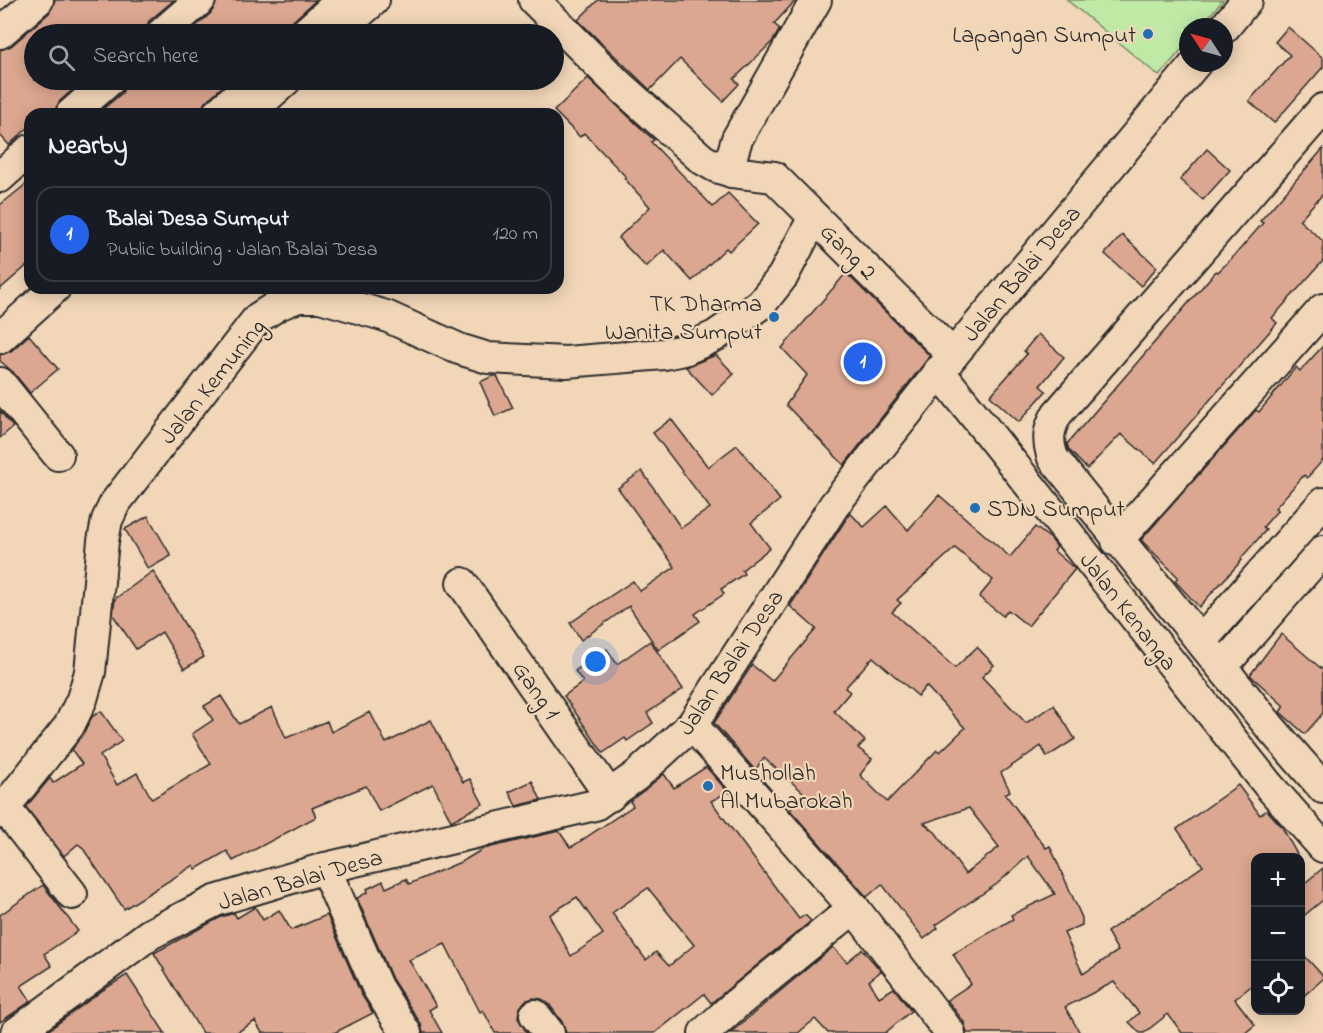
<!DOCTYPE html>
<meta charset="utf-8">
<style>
:root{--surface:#171b24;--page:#242831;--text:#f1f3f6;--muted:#9ea1a6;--line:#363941;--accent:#2563eb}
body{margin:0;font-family:"Indie Flower",sans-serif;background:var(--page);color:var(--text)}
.controls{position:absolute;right:18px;bottom:18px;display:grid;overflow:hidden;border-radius:12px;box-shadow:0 3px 15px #0003}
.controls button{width:54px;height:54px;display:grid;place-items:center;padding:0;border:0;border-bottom:2px solid var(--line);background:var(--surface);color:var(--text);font:30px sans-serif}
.compass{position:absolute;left:1179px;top:18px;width:54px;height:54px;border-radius:50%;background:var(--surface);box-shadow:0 3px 15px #0003;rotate:306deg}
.you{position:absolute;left:596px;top:662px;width:21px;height:21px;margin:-15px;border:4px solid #fff;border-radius:50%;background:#1a73e8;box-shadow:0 0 0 9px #1a73e833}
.badge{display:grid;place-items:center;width:39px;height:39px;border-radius:50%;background:var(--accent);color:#fff;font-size:20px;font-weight:700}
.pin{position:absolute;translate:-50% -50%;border:3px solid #fff;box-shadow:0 2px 6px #0006}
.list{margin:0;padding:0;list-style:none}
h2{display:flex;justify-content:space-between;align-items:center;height:78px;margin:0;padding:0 24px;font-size:26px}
h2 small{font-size:20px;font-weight:400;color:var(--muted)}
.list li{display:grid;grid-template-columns:39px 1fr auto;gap:18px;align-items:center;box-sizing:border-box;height:96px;margin:0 12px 12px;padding:0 12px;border:2px solid var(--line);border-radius:18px}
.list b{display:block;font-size:22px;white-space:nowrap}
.list p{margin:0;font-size:20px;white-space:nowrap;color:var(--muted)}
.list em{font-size:20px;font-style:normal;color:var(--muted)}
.icon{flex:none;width:33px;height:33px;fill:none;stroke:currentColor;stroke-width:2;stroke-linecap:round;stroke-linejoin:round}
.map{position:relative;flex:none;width:1323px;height:1033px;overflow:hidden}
.search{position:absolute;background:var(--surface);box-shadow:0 3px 15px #0003;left:24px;top:24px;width:540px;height:66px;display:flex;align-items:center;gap:15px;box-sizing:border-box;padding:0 21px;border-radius:33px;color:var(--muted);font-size:22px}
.panel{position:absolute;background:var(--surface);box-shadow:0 3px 15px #0003;left:24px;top:108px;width:540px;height:186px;border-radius:18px}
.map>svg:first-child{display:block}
</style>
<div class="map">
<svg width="1323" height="1033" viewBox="0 0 1323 1033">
<rect width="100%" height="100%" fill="#f1d6b8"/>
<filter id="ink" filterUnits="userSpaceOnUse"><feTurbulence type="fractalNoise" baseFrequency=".0167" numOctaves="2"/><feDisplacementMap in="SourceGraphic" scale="12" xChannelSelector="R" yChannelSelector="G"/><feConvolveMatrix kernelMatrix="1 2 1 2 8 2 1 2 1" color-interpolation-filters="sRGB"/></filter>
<g filter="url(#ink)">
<!-- green -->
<polygon fill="#bfe9a5" stroke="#758a68" stroke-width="1.5" points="1067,0 1223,0 1200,27 1188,27 1188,42 1159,76"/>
<!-- building -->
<g fill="#dca790" stroke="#2b2b2b" stroke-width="1.5" fill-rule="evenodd">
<polygon points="55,0 174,0 149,21 144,34 34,34 34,80 84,80 60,101 54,114 30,114 30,126 9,145 0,135 0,50 11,46 49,13"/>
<polygon points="217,0 316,0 292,22 287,34 187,34 211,13"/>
<polygon points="598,0 796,0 774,24 780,29 773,41 734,79 739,84 723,101 680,59 650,90 578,20"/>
<polygon points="1288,27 1323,58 1323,67 1274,123 1249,101 1290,55 1275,42"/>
<polygon points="588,78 645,132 654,140 651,142 713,207 728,193 758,224 729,251 726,248 692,281 664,250 646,267 618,238 650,207 624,178 626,177 584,133 580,137 554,111"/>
<polygon points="127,80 230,80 205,102 200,114 97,114 122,93"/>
<polygon points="1207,149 1230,170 1203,200 1180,180"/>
<polygon points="1323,149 1323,194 1299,220 1323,241 1323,261 1272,318 1277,323 1155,463 1121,434 1087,469 1069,450 1067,444 1216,271 1218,272 1234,256 1263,223 1260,221"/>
<polygon points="30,181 30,263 0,289 0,205"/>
<polygon points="1122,235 1157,267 1141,286 1105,254"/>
<polygon points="846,273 930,356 844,465 786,405 807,375 782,348"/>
<polygon points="1038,334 1064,357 1040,386 1046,391 1019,422 990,396 1027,354 1024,351"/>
<polygon points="29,335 58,369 30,393 13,372 0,361 0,355 11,351"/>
<polygon points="1323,346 1323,460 1307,478 1304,475 1275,508 1278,510 1263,527 1266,530 1241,558 1242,560 1199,607 1175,581 1178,577 1141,540 1256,410 1259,412 1296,367 1300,371"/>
<polygon points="716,355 734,374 712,395 686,367"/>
<polygon points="493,376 497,376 513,408 495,416 480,382"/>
<polygon points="0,411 13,427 0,438"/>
<polygon points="671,419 708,467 737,445 780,500 751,523 770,548 742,570 744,574 721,589 724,594 695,614 700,621 658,650 629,606 581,640 570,623 633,581 640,591 675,567 618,488 642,471 681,528 710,508 653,433"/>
<path d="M939,495L1010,557L1035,527L1051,539L1057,547L1054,551L1075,569L1028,626L1008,610L1003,616L979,597L993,580L955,548L897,600L901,603L892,612L955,668L977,647L994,665L982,677L1026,723L1054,705L1075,739L1047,757L1041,746L1001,773L1010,791L1005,794L1046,848L1050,846L1082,918V925L1064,933L1083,974L1118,951L1107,932L1203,866L1177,829L1238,785L1260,815L1267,810L1282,827L1299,858H1256V982L1235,999L1255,1025L1245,1033H1182L1168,1014L1144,1033H1140L1129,1022L1139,1013L1114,982L1065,1007L1080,1033H967L964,1022L947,1000L971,984L953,954L1013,919L1011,915L1055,894L1028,856L997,884L936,925L938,928L924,939L882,884L867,897L790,810L804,793L764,758L755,770L714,723L752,665L772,681L816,629L790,606L850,513L864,527L887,506L908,530ZM873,657L918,696L926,686L965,728L940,752L937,750L887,802L860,775L872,759L858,748L865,741L834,711L850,692L845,688ZM969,808L999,847L965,874L936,833L924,823Z"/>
<polygon points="148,516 171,556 148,569 125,529"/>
<polygon points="153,571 204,657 184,669 162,632 136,649 113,615 115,599"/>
<polygon points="1281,634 1323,670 1323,713 1305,734 1280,712 1284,706 1250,675"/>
<polygon points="650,641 683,689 647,713 653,723 627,741 625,738 603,753 564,696 583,682 575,671 607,649 617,664"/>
<polygon points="221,696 239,724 272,707 286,738 327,721 331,732 370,712 386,743 431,720 463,782 470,779 483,804 451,821 433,784 379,811 366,786 312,808 316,817 233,861 227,851 196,869 194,865 124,909 82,847 78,844 64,856 26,807 50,778 53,783 82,764 72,750 92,717 101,711 122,741 100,756 117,785 137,773 152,799 211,764 192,734 213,720 204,706"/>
<path d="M706,767L728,792L711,801L799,919L805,915L811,921L711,1003L704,994L655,1033H566L563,1023L549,1004L542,999L533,998L525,1001L519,1009L518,1018L527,1033H495L483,1010L480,1012L445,944L409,960L436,1006L429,1010L442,1033H423L421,1024L392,979L357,898L368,892L367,889L383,881L386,888L406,879L409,884L463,861L483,849L559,831L570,847L573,846L633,806L630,801L664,774L674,788ZM648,888L694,945L669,966L656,952L646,960L612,913ZM577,897L603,934L571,956L549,915Z"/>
<polygon points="532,781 541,800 516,806 509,792"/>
<polygon points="1323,868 1323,900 1300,919 1300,887"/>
<polygon points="43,885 78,931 44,954 52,966 21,986 31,1001 0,1022 0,915"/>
<polygon points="255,907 263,920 279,910 291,930 327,915 361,994 373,1013 334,1033 262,1033 255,1021 236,1033 202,1033 154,953 221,917 234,913 237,918"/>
<polygon points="833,947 847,962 862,949 881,971 869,981 879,997 894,988 911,1011 885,1033 828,1033 815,1019 798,1033 730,1033"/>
<polygon points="1300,951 1323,976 1323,979 1300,999"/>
<polygon points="127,975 165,1033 45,1033 103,990"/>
</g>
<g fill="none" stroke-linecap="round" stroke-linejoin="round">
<defs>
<g id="minor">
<polyline points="534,0 620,86 702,159 716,167 732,172 774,177 953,355"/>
<polyline points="1224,28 1247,0"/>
<polyline points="0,33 38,0"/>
<polyline points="161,34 200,0"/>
<polyline points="304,34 342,0"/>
<polyline points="336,34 374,0"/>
<path d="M1323,109L1057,414C1048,430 1047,440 1053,458L1270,727L1323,788"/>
<polyline points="71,114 110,80"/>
<polyline points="217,114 255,80"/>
<polyline points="248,114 286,80"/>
<polyline points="732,172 731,159 737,139 816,0"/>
<polyline points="0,177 30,150"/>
<polyline points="0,338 55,288"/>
<polyline points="939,371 1269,786 1323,847"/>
<polyline points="0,383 58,455"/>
<polyline points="1117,541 1323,309"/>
<polyline points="462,583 610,796"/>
<polyline points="1202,640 1323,503"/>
<polyline points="1222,667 1323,551"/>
<polyline points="692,725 854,908 950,1033"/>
<polyline points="5,808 72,894"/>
<polyline points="0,813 69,726 82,699 90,672 103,541 107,520 115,503 258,318 278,305 298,297 320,297 386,316 459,349 488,358 566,362 664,354 684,350 715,336 761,304 783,276 814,217"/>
<polyline points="325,868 377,987 406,1033"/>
<polyline points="535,1015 549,1033"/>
<polyline points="16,1033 150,934 215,901 325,868 595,805 636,776 692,725 835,504 953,355 1196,63"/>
<polyline points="704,1033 735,1005 854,908"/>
</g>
</defs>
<!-- minor casing -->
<use href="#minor" stroke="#2b2b2b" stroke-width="34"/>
<!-- minor -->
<use href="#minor" stroke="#f1d6b8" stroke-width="30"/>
</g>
</g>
<!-- markers -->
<g fill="#1f6fb2" stroke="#f1d6b8" stroke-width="2">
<circle cx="1148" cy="34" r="6"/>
<circle cx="774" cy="317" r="6"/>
<circle cx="975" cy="508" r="6"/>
<circle cx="708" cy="786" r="6"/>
</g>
<g text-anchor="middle" stroke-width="4.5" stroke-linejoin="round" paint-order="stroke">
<!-- poi labels -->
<g font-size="24" fill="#2b2b2b" stroke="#f1d6b8" text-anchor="end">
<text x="1136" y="42">Lapangan Sumput</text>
<text x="762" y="311">TK Dharma<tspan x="762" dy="28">Wanita Sumput</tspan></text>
<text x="987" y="516" text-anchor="start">SDN Sumput</text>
<text x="720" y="780" text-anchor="start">Mushollah<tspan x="720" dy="28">Al Mubarokah</tspan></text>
</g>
<!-- street labels -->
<g font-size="24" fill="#2b2b2b" stroke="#f1d6b8">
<text transform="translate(849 251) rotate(45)" y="8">Gang 2</text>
<text transform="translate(1021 273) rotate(-50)" y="8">Jalan Balai Desa</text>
<text transform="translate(212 381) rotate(-51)" y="8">Jalan Kemuning</text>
<text transform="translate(1129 611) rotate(52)" y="8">Jalan Kenanga</text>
<text transform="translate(730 662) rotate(-56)" y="8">Jalan Balai Desa</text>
<text transform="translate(537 690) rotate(55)" y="8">Gang 1</text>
<text transform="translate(300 879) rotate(-16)" y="8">Jalan Balai Desa</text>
</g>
</g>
</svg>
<div class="controls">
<button>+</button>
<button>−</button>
<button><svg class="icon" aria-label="locate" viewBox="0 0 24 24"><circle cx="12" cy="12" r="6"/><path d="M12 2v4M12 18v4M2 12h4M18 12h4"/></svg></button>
</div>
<svg class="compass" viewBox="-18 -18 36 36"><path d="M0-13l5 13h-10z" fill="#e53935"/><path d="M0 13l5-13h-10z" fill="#9ea1a6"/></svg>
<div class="you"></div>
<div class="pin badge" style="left:863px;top:362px">1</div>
<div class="search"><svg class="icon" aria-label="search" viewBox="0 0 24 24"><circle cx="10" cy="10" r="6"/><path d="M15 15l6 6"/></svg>Search here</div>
<section class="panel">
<h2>Nearby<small></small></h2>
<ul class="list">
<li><span class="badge">1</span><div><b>Balai Desa Sumput</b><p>Public building · Jalan Balai Desa</p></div><em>120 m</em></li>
</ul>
</section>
</div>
